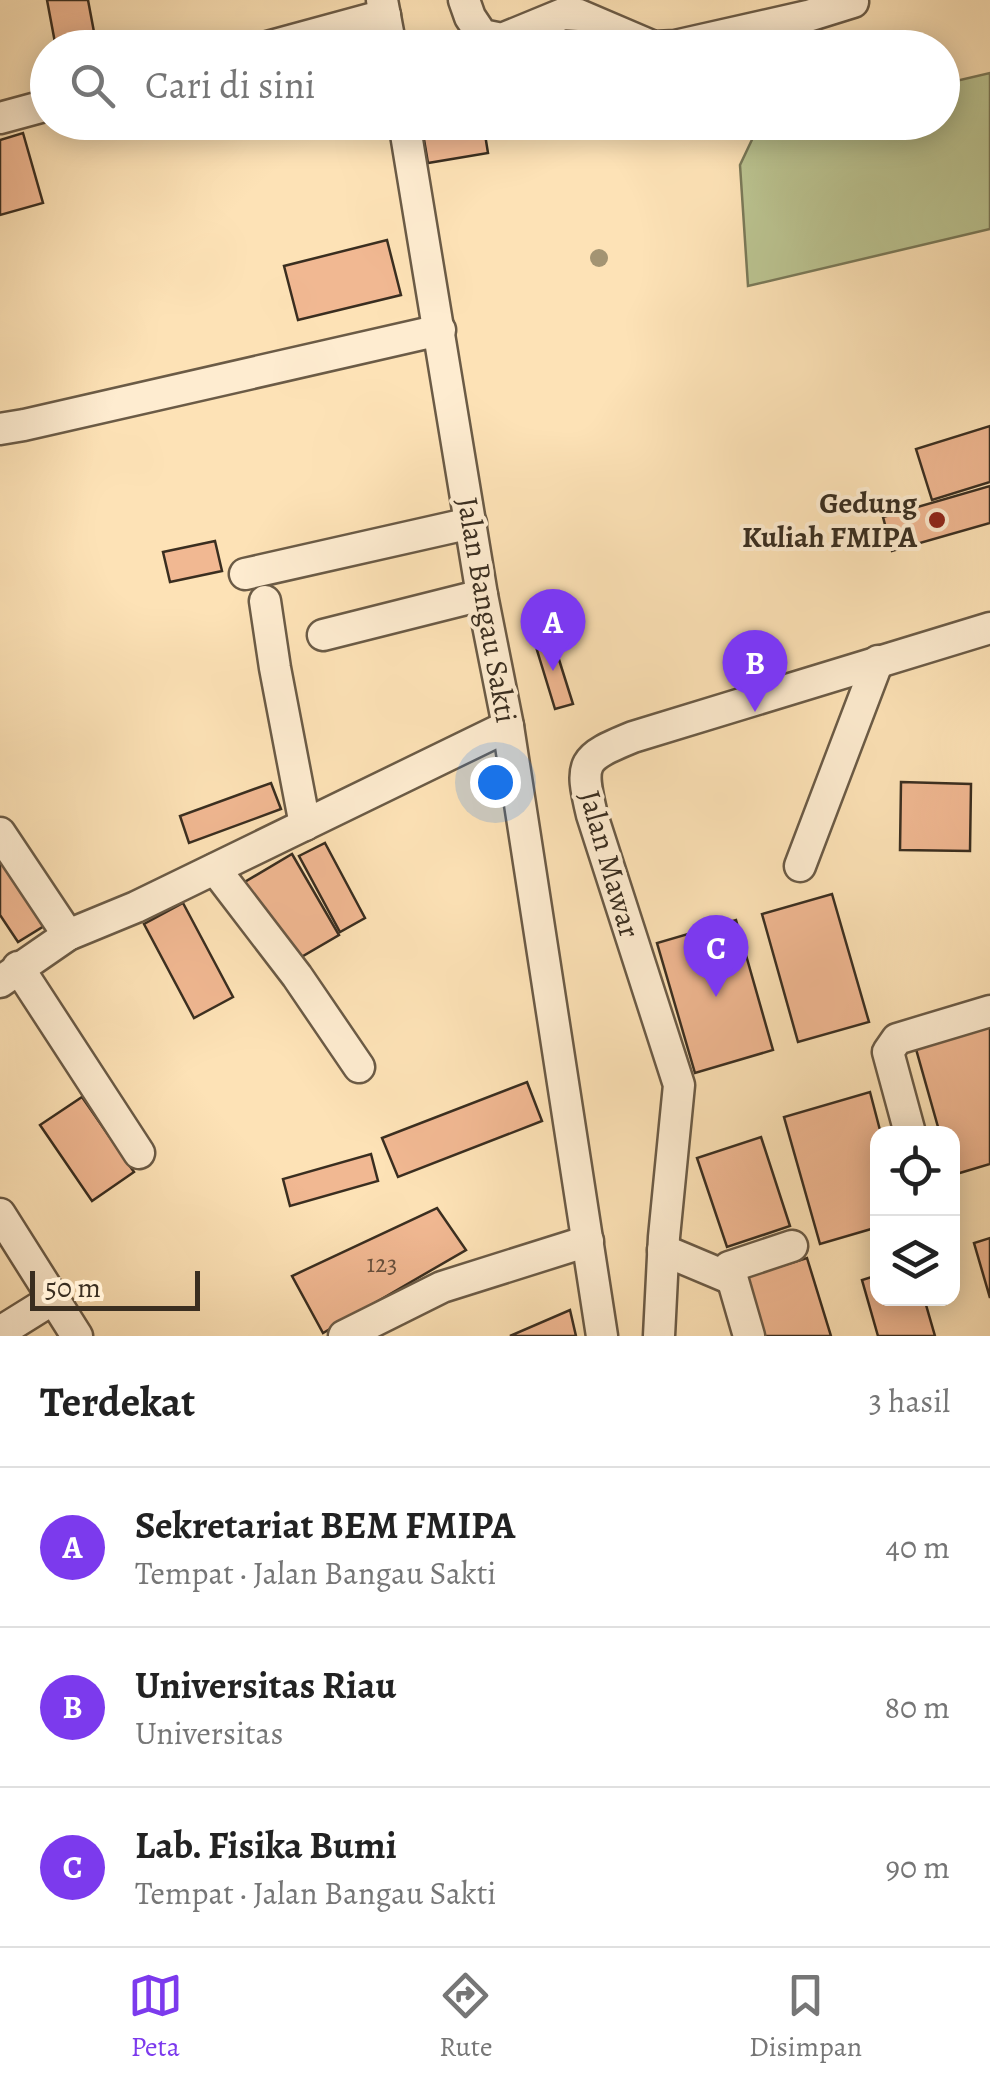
<!DOCTYPE html>
<html lang="id">
<meta charset="utf-8">
<style>
:root{--surface:#fff;--page:#f6f6f6;--text:#222;--muted:#767676;--line:#e0e0e0;--accent:#7c3aed}
body{margin:0;font-family:Alegreya,serif;background:var(--page);color:var(--text)}
.controls{position:absolute;right:30px;bottom:30px;display:grid;overflow:hidden;border-radius:20px;box-shadow:0 5px 25px #0003}
.controls button{width:90px;height:90px;display:grid;place-items:center;padding:0;border:0;border-bottom:2px solid var(--line);background:var(--surface);color:var(--text);font:50px sans-serif}
.scale{position:absolute;left:30px;bottom:25px;width:170px;box-sizing:border-box;padding-left:10px;border:5px solid #3a2e20;border-top:0;font-size:28px;line-height:35px;white-space:nowrap;color:#3a2e20;-webkit-text-stroke:8px #feecd0;paint-order:stroke}
.you{position:absolute;left:495px;top:782px;width:35px;height:35px;margin:-25px;border:8px solid #fff;border-radius:50%;background:#1a73e8;box-shadow:0 0 0 15px #1a73e833}
.badge{display:grid;place-items:center;width:65px;height:65px;border-radius:50%;background:var(--accent);color:#fff;font-size:32px;font-weight:700}
.pin{position:absolute;translate:-50% -82px;filter:drop-shadow(0 2px 5px #0008)}
.pin::after{content:'';position:absolute;top:52px;width:35px;height:30px;background:inherit;clip-path:polygon(0 0,100% 0,50% 100%)}
.list{margin:0;padding:0;list-style:none}
h2{display:flex;justify-content:space-between;align-items:center;height:130px;margin:0;padding:0 40px;font-size:42px}
h2 small{font-size:32px;font-weight:400;color:var(--muted)}
.list li{display:grid;grid-template-columns:65px 1fr auto;gap:30px;align-items:center;box-sizing:border-box;height:160px;padding:0 40px;border-top:2px solid var(--line)}
.list b{display:block;font-size:38px;white-space:nowrap}
.list p{margin:0;font-size:32px;white-space:nowrap;color:var(--muted)}
.list em{font-size:32px;font-style:normal;color:var(--muted)}
.icon{flex:none;width:55px;height:55px;fill:none;stroke:currentColor;stroke-width:2;stroke-linecap:round;stroke-linejoin:round}
.map{position:relative;flex:none;width:990px;height:1336px;overflow:hidden}
.search{position:absolute;background:var(--surface);box-shadow:0 5px 25px #0003;left:30px;right:30px;top:30px;height:110px;display:flex;align-items:center;gap:25px;box-sizing:border-box;padding:0 35px;border-radius:55px;color:var(--muted);font-size:38px}
.sheet{height:610px;background:var(--surface)}
nav{display:flex;justify-content:space-around;align-items:center;box-sizing:border-box;height:140px;border-top:2px solid var(--line);background:var(--surface);font-size:28px;color:var(--muted)}
nav a{display:grid;justify-items:center;gap:5px}
nav .on{color:var(--accent)}
.map>svg:first-child{display:block}
</style>
<div class="map">
<svg width="990" height="1336" viewBox="0 0 990 1336">
<rect width="100%" height="100%" fill="#fde2b6"/>
<filter id="stains"><feTurbulence type="fractalNoise" baseFrequency=".002" numOctaves="4"/><feColorMatrix values="0 0 0 0 .2 0 0 0 0 .09 0 0 0 0 .02 0 0 0 .5 -.17"/></filter>
<radialGradient id="worn" r=".72"><stop offset=".6" stop-color="#630" stop-opacity="0"/><stop offset="1" stop-color="#630" stop-opacity=".3"/></radialGradient>
<!-- grass -->
<polygon fill="#bbc491" stroke="#7a7958" stroke-width="2.5" points="990,73 990,229 748,286 740,165 758,127 776,122 942,122 943,84"/>
<!-- building -->
<g fill="#f1b892" stroke="#3a2e20" stroke-width="2.5">
<polygon points="47,0 88,0 97,48 56,48"/>
<polygon points="421,122 483,122 488,153 428,163"/>
<polygon points="23,133 43,203 0,215 0,140"/>
<polygon points="387,240 401,295 298,320 284,266"/>
<polygon points="990,426 990,482 932,500 916,449"/>
<polygon points="990,486 990,523 892,551 883,517"/>
<polygon points="215,541 222,571 170,582 163,552"/>
<polygon points="550,631 573,704 555,709 533,637"/>
<polygon points="901,782 971,784 970,851 900,850"/>
<polygon points="271,783 281,809 189,843 180,816"/>
<polygon points="325,843 365,918 340,932 299,856"/>
<polygon points="292,854 339,935 291,963 243,883"/>
<polygon points="0,859 44,926 18,942 0,915"/>
<polygon points="832,894 869,1022 798,1042 762,914"/>
<polygon points="183,903 233,997 194,1018 144,924"/>
<polygon points="736,920 773,1050 695,1073 657,943"/>
<polygon points="990,1027 990,1164 953,1175 952,1134 940,1134 916,1049"/>
<polygon points="527,1082 542,1121 398,1177 382,1138"/>
<polygon points="870,1092 881,1134 878,1134 878,1227 820,1244 784,1117"/>
<polygon points="82,1097 134,1172 92,1201 40,1125"/>
<polygon points="761,1137 790,1226 727,1247 697,1158"/>
<polygon points="371,1154 378,1181 290,1206 283,1179"/>
<polygon points="437,1208 466,1250 323,1333 292,1276"/>
<polygon points="990,1238 990,1298 974,1243"/>
<polygon points="807,1258 831,1336 764,1336 746,1277"/>
<polygon points="878,1275 878,1298 924,1298 935,1336 878,1336 862,1280"/>
<polygon points="570,1310 576,1336 510,1336"/>
</g>
<g fill="none" stroke-linecap="round" stroke-linejoin="round">
<defs>
<g id="minor">
<polyline points="382,0 391,48"/>
<polyline points="464,0 470,17 482,35 502,39 563,14 579,15 654,47 675,46 808,16 853,2"/>
<polyline points="264,48 385,15"/>
<polyline points="0,118 48,105"/>
<polyline points="404,122 482,595 508,726 602,1336"/>
<polyline points="0,429 24,425 440,330"/>
<polyline points="245,574 471,523"/>
<polyline points="265,601 275,668 305,825"/>
<polyline points="323,635 482,595"/>
<polyline points="0,833 68,935"/>
<polyline points="800,866 878,661"/>
<polyline points="215,869 297,976 359,1067"/>
<polyline points="18,967 139,1153"/>
<polyline points="0,982 68,935 136,907 508,726"/>
<polyline points="910,1133 888,1052 897,1039 990,1011"/>
<polyline points="0,1214 77,1336"/>
<polyline points="663,1250 732,1279"/>
<polyline points="0,1332 53,1299"/>
<polyline points="344,1336 442,1287 588,1241"/>
<path d="M659,1336L664,1237L679,1085L592,815C579,761 582,758 633,737L990,628"/>
<polyline points="749,1336 729,1267 792,1246"/>
</g>
</defs>
<!-- minor casing -->
<use href="#minor" stroke="#6b5b46" stroke-width="35"/>
<!-- minor -->
<use href="#minor" stroke="#feecd0" stroke-width="30"/>
</g>
<!-- trees -->
<circle fill="#a39473" cx="599" cy="258" r="9"/>
<!-- markers -->
<circle fill="#8f2418" stroke="#feecd0" stroke-width="4" cx="937" cy="520" r="10"/>
<g text-anchor="middle" stroke-width="8" stroke-linejoin="round" paint-order="stroke">
<!-- number labels -->
<g font-size="25" fill="#68503c">
<text x="382" y="1272">123</text>
</g>
<!-- poi labels -->
<g font-size="30" font-weight="bold" fill="#3a2e20" stroke="#feecd0" text-anchor="end">
<text x="917" y="513">Gedung<tspan x="917" dy="34">Kuliah FMIPA</tspan></text>
</g>
<!-- street labels -->
<g font-size="30" fill="#3a2e20" stroke="#feecd0">
<text transform="translate(487 610) rotate(80)" y="10">Jalan Bangau Sakti</text>
<text transform="translate(610 864) rotate(74)" y="10">Jalan Mawar</text>
</g>
</g>
<rect width="100%" height="100%" filter="url(#stains)"/>
<rect width="100%" height="100%" fill="url(#worn)"/>
</svg>
<div class="controls">
<button><svg class="icon" aria-label="locate" viewBox="0 0 24 24"><circle cx="12" cy="12" r="6"/><path d="M12 2v4M12 18v4M2 12h4M18 12h4"/></svg></button>
<button><svg class="icon" aria-label="layers" viewBox="0 0 24 24"><path d="M12 4l9 5-9 5-9-5zM3 14l9 5 9-5"/></svg></button>
</div>
<div class="scale">50 m</div>
<div class="you"></div>
<div class="pin badge" style="left:553px;top:671px">A</div>
<div class="pin badge" style="left:755px;top:712px">B</div>
<div class="pin badge" style="left:716px;top:997px">C</div>
<div class="search"><svg class="icon" aria-label="search" viewBox="0 0 24 24"><circle cx="10" cy="10" r="6"/><path d="M15 15l6 6"/></svg>Cari di sini</div>
</div>
<section class="sheet">
<h2>Terdekat<small>3 hasil</small></h2>
<ul class="list">
<li><span class="badge">A</span><div><b>Sekretariat BEM FMIPA</b><p>Tempat · Jalan Bangau Sakti</p></div><em>40 m</em></li>
<li><span class="badge">B</span><div><b>Universitas Riau</b><p>Universitas</p></div><em>80 m</em></li>
<li><span class="badge">C</span><div><b>Lab. Fisika Bumi</b><p>Tempat · Jalan Bangau Sakti</p></div><em>90 m</em></li>
</ul>
</section>
<nav>
<a class="on"><svg class="icon" aria-label="map" viewBox="0 0 24 24"><path d="M3 6l6-2 6 2 6-2v14l-6 2-6-2-6 2zM9 4v14M15 6v14"/></svg>Peta</a>
<a><svg class="icon" aria-label="directions" viewBox="0 0 24 24"><path d="M12 3l9 9-9 9-9-9zM9 14v-3h6M13 9l2 2-2 2"/></svg>Rute</a>
<a><svg class="icon" aria-label="saved" viewBox="0 0 24 24"><path d="M7 4h10v16l-5-4-5 4z"/></svg>Disimpan</a>
</nav>
